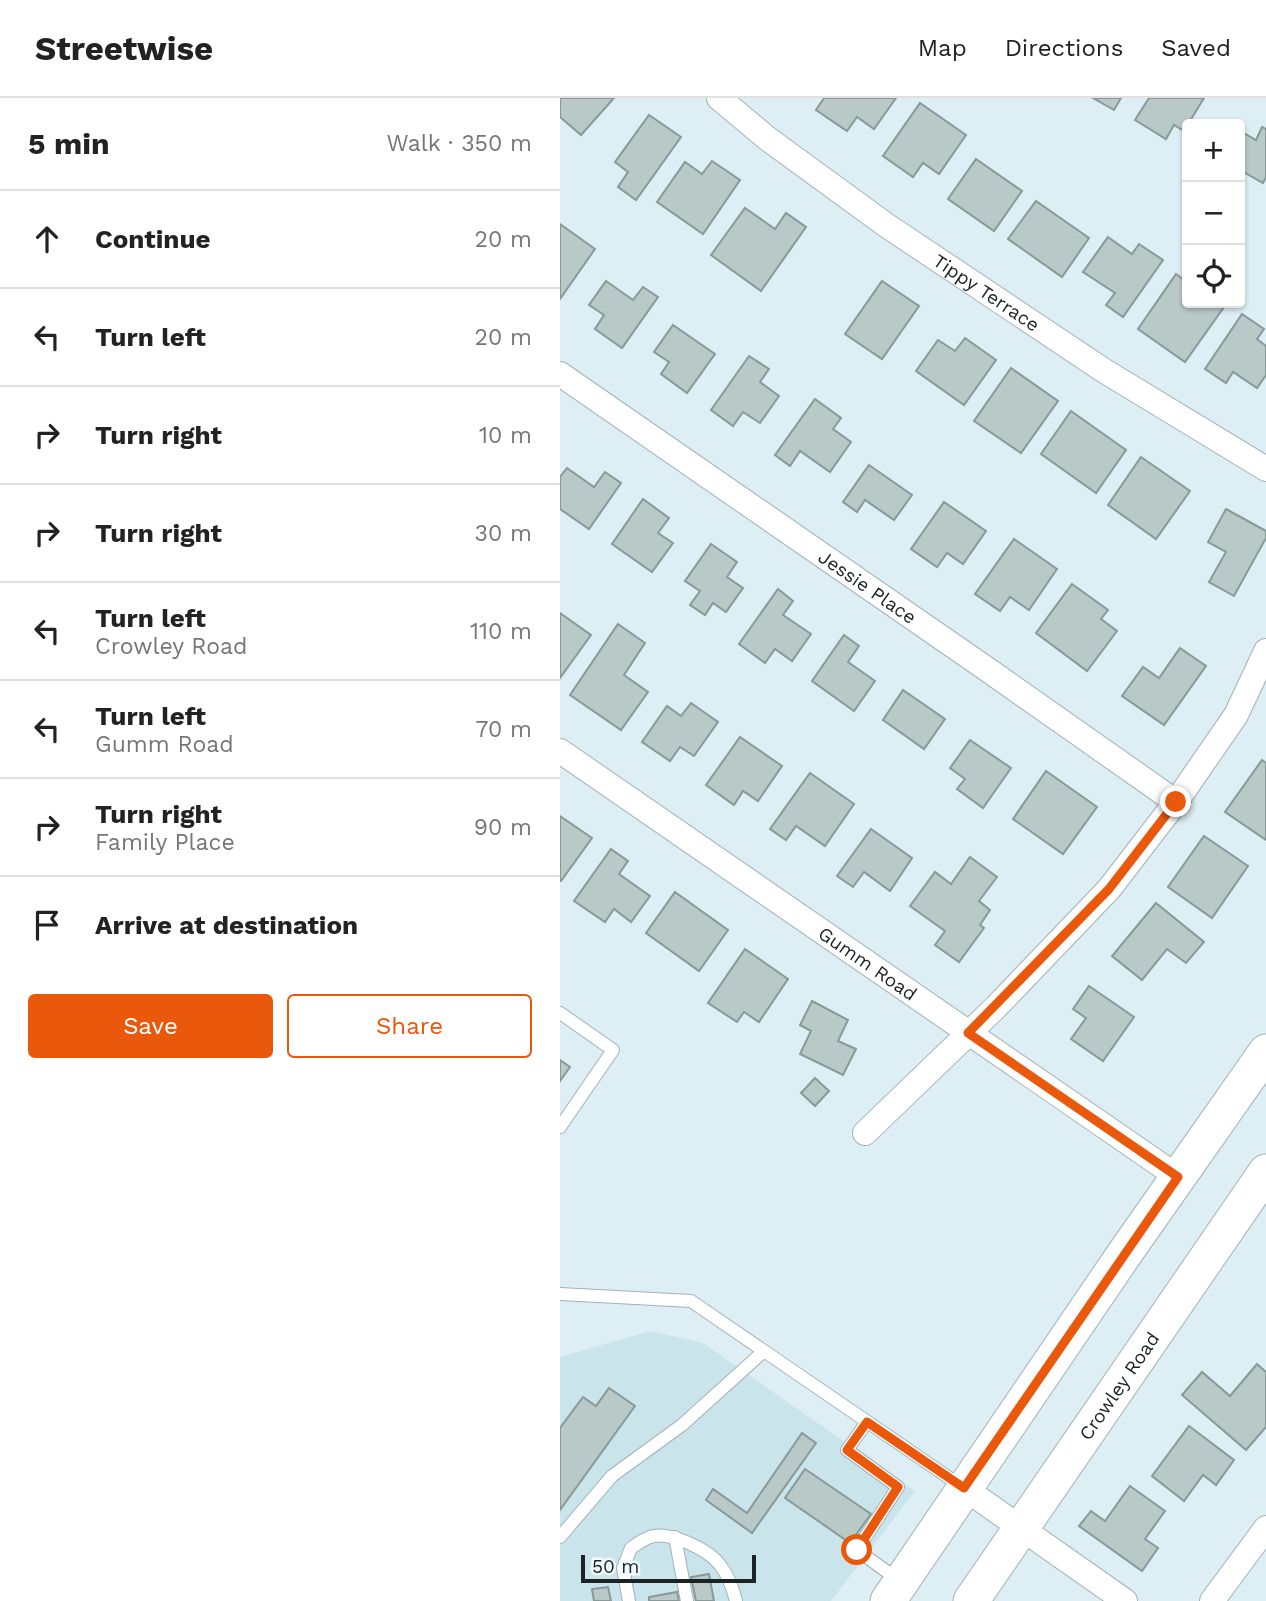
<!DOCTYPE html>
<meta charset="utf-8">
<style>
:root{--surface:#fff;--page:#f2f2f2;--text:#222;--muted:#767676;--line:#e0e0e0;--accent:#ea580c}
body{margin:0;font-family:"Work Sans",sans-serif;background:var(--page);color:var(--text)}
.controls{position:absolute;right:21px;top:21px;display:grid;overflow:hidden;border-radius:7px;box-shadow:0 2px 5px #0004}
.controls button{width:63px;height:63px;display:grid;place-items:center;padding:0;border:0;border-bottom:2px solid var(--line);background:var(--surface);color:var(--text);font:35px sans-serif}
.scale{position:absolute;left:21px;bottom:18px;width:175px;box-sizing:border-box;padding-left:7px;border:4px solid #1c2325;border-top:0;font-size:19px;line-height:24px;white-space:nowrap;color:#1c2325;-webkit-text-stroke:5px #f0fafe;paint-order:stroke}
.stop{position:absolute;width:21px;height:21px;margin:-16px;border:5px solid #ea580c;border-radius:50%;background:#fff}
.stop.end{background:#ea580c;border-color:#fff;box-shadow:0 2px 7px #0008}
.list{margin:0;padding:0;list-style:none}
h2{display:flex;justify-content:space-between;align-items:center;height:91px;margin:0;padding:0 28px;font-size:30px}
h2 small{font-size:23px;font-weight:400;color:var(--muted)}
.list li{display:grid;grid-template-columns:46px 1fr auto;gap:21px;align-items:center;box-sizing:border-box;height:98px;padding:0 28px;border-top:2px solid var(--line)}
.list b{display:block;font-size:26px;white-space:nowrap}
.list p{margin:0;font-size:23px;white-space:nowrap;color:var(--muted)}
.list em{font-size:23px;font-style:normal;color:var(--muted)}
.actions{display:flex;gap:14px;padding:21px 28px}
.actions a{flex:1;padding:16px 0;border:2px solid var(--accent);border-radius:7px;text-align:center;font-size:24px;color:var(--accent)}
.actions .main{background:var(--accent);color:#fff}
.icon{flex:none;width:38px;height:38px;fill:none;stroke:currentColor;stroke-width:2;stroke-linecap:round;stroke-linejoin:round}
.map{position:relative;flex:none;width:706px;height:1503px;overflow:hidden}
header{display:flex;align-items:center;gap:42px;box-sizing:border-box;height:98px;padding:0 35px;background:var(--surface);border-bottom:2px solid var(--line)}
header strong{font-size:33px}
nav{display:flex;gap:38px;margin-inline-start:auto;font-size:24px}
main{display:flex}
aside{flex:1;background:var(--surface)}
.map>svg:first-child{display:block}
</style>
<header>
<strong>Streetwise</strong>
<nav><a>Map</a><a>Directions</a><a>Saved</a></nav>
</header>
<main>
<aside>
<h2>5 min<small>Walk · 350 m</small></h2>
<ul class="list">
<li><svg class="icon" aria-label="ahead" viewBox="0 0 24 24"><path d="M12 20V5M6 11l6-6 6 6"/></svg><div><b>Continue</b></div><em>20 m</em></li>
<li><svg class="icon" aria-label="left" viewBox="0 0 24 24"><path d="M17 20v-9H6M10 6l-5 5 5 5"/></svg><div><b>Turn left</b></div><em>20 m</em></li>
<li><svg class="icon" aria-label="right" viewBox="0 0 24 24"><path d="M7 20v-9h11M14 6l5 5-5 5"/></svg><div><b>Turn right</b></div><em>10 m</em></li>
<li><svg class="icon" aria-label="right" viewBox="0 0 24 24"><path d="M7 20v-9h11M14 6l5 5-5 5"/></svg><div><b>Turn right</b></div><em>30 m</em></li>
<li><svg class="icon" aria-label="left" viewBox="0 0 24 24"><path d="M17 20v-9H6M10 6l-5 5 5 5"/></svg><div><b>Turn left</b><p>Crowley Road</p></div><em>110 m</em></li>
<li><svg class="icon" aria-label="left" viewBox="0 0 24 24"><path d="M17 20v-9H6M10 6l-5 5 5 5"/></svg><div><b>Turn left</b><p>Gumm Road</p></div><em>70 m</em></li>
<li><svg class="icon" aria-label="right" viewBox="0 0 24 24"><path d="M7 20v-9h11M14 6l5 5-5 5"/></svg><div><b>Turn right</b><p>Family Place</p></div><em>90 m</em></li>
<li><svg class="icon" aria-label="arrive" viewBox="0 0 24 24"><path d="M6 21V4h12l-3 4 3 4H6"/></svg><div><b>Arrive at destination</b></div></li>
</ul>
<div class="actions"><a class="main">Save</a><a>Share</a></div>
</aside>
<div class="map">
<svg width="706" height="1503" viewBox="0 0 706 1503">
<rect width="100%" height="100%" fill="#ddeff4"/>
<!-- built -->
<polygon fill="#cae4ec" points="90,1233 143,1245 355,1393 271,1503 0,1503 0,1259"/>
<!-- building -->
<g fill="#b8c9c8" stroke="#889998" stroke-width="2">
<polygon points="0,0 54,0 21,37 0,19"/>
<polygon points="264,0 336,0 314,31 297,19 287,33 256,12"/>
<polygon points="533,0 561,0 554,12"/>
<polygon points="589,0 644,0 624,33 614,27 606,41 575,22"/>
<polygon points="360,5 406,37 379,76 363,65 353,79 323,58"/>
<polygon points="89,17 121,39 76,102 58,89 68,74 55,64"/>
<polygon points="702,29 706,31 706,79 703,85 680,72 680,33 696,42"/>
<polygon points="416,61 462,93 434,133 388,101"/>
<polygon points="152,63 180,82 143,136 97,104 125,64 142,76"/>
<polygon points="476,103 529,140 502,179 448,141"/>
<polygon points="185,110 215,131 226,115 246,129 201,193 151,157"/>
<polygon points="0,126 35,151 0,201"/>
<polygon points="548,139 572,156 579,146 603,162 563,219 546,207 555,195 523,174"/>
<polygon points="616,176 627,184 627,205 657,205 664,209 625,264 578,231"/>
<polygon points="46,183 73,202 83,189 98,199 62,250 35,231 44,217 29,207"/>
<polygon points="322,183 359,208 322,261 285,236"/>
<polygon points="682,216 704,231 697,241 706,248 706,277 697,290 673,274 666,285 645,271"/>
<polygon points="113,227 155,256 127,295 101,276 109,264 94,254"/>
<polygon points="405,240 436,262 404,307 356,273 378,242 395,253"/>
<polygon points="189,258 209,271 200,284 219,298 200,325 183,314 173,328 151,312"/>
<polygon points="451,270 498,303 461,355 414,323"/>
<polygon points="255,301 281,320 273,331 291,344 270,374 240,353 230,368 215,357"/>
<polygon points="511,313 566,352 536,395 481,356"/>
<polygon points="581,359 630,393 596,441 548,407"/>
<polygon points="309,367 352,397 334,422 305,402 297,414 283,404"/>
<polygon points="7,370 34,389 45,374 61,385 29,431 0,411 0,379"/>
<polygon points="83,401 109,420 98,435 113,445 92,474 52,446"/>
<polygon points="384,404 426,433 403,466 387,455 377,469 351,451"/>
<polygon points="666,411 706,433 706,440 674,498 649,484 666,454 648,444"/>
<polygon points="454,441 497,471 469,512 450,499 440,513 415,496"/>
<polygon points="151,446 177,464 167,479 183,490 166,514 153,505 145,517 130,507 140,493 125,483"/>
<polygon points="512,486 548,512 541,521 557,533 527,573 476,535"/>
<polygon points="218,491 233,503 223,517 251,536 232,563 215,551 205,565 179,546"/>
<polygon points="0,515 31,537 0,580"/>
<polygon points="58,526 85,545 64,577 88,594 61,632 10,597"/>
<polygon points="284,537 299,548 288,564 315,583 294,613 252,583"/>
<polygon points="620,550 646,568 604,627 562,598 583,569 599,580"/>
<polygon points="343,592 385,621 364,651 323,622"/>
<polygon points="131,605 158,624 134,658 120,649 110,663 82,644 107,608 121,618"/>
<polygon points="180,639 222,668 198,703 183,693 174,707 146,687"/>
<polygon points="410,642 451,670 423,710 397,691 405,681 390,670"/>
<polygon points="702,662 706,665 706,742 665,714"/>
<polygon points="486,673 537,709 503,756 453,721"/>
<polygon points="250,675 294,706 265,748 236,728 226,742 210,731"/>
<polygon points="0,718 32,740 1,783 0,783"/>
<polygon points="311,731 352,760 330,793 304,774 293,789 277,778"/>
<polygon points="644,738 688,768 652,820 608,789"/>
<polygon points="51,751 68,763 59,776 90,798 71,824 54,811 45,824 14,803"/>
<polygon points="410,759 437,779 419,803 430,812 420,827 424,830 399,864 375,847 385,833 350,808 375,774 391,786"/>
<polygon points="115,794 168,832 139,873 86,835"/>
<polygon points="596,805 644,844 626,865 607,851 582,882 552,858"/>
<polygon points="185,851 228,881 199,924 184,914 177,924 148,905"/>
<polygon points="529,888 574,919 543,963 511,941 526,920 513,911"/>
<polygon points="252,903 288,922 278,943 296,951 283,977 240,956 251,933 240,927"/>
<polygon points="0,962 10,969 0,983"/>
<polygon points="255,980 269,993 255,1008 241,995"/>
<polygon points="697,1266 706,1274 706,1329 686,1352 622,1297 642,1274 670,1298"/>
<polygon points="49,1290 75,1308 0,1412 0,1330 23,1299 36,1308"/>
<polygon points="629,1328 674,1362 656,1387 643,1377 624,1403 592,1378"/>
<polygon points="242,1335 256,1345 192,1435 146,1402 153,1391 187,1415"/>
<polygon points="245,1371 311,1416 290,1445 225,1400"/>
<polygon points="570,1388 605,1413 585,1441 598,1450 582,1473 519,1428 531,1413 545,1423"/>
<polygon points="149,1476 154,1503 136,1503 131,1479"/>
<polygon points="48,1489 51,1503 34,1503 32,1491"/>
<polygon points="117,1494 119,1503 89,1503 89,1499"/>
</g>
<g fill="none" stroke-linecap="round" stroke-linejoin="round">
<defs>
<g id="service">
<polyline points="0,915 53,952 0,1029"/>
<polyline points="0,1196 131,1203 404,1390"/>
<polyline points="307,1324 287,1352 338,1389 297,1452 340,1483"/>
<polyline points="0,1439 52,1378 122,1327 204,1253"/>
<polyline points="115,1439 127,1503"/>
<path d="M69,1503L63,1470L71,1450C77,1446 84,1441 90,1439C109,1432 149,1452 160,1467C168,1477 173,1491 176,1503"/>
</g>
<g id="minor">
<path id="s1" d="M159,0L208,41L326,127L543,272L706,371"/>
<path id="s2" d="M0,276L421,567L616,704"/>
<path id="s3" d="M0,653L618,1079"/>
<polyline points="305,1035 436,909 549,791 616,704 676,617 706,553"/>
<polyline points="404,1390 565,1503"/>
<polyline points="652,1503 706,1430"/>
</g>
<g id="secondary">
<polyline points="328,1503 565,1155 706,954"/>
<path id="s4" d="M411,1503L706,1074"/>
</g>
</defs>
<!-- service casing -->
<use href="#service" stroke="#a2b2b7" stroke-width="14"/>
<!-- minor casing -->
<use href="#minor" stroke="#a2b2b7" stroke-width="26"/>
<!-- secondary casing -->
<use href="#secondary" stroke="#a2b2b7" stroke-width="37"/>
<!-- service -->
<use href="#service" stroke="#fff" stroke-width="12"/>
<!-- minor -->
<use href="#minor" stroke="#fff" stroke-width="24"/>
<!-- secondary -->
<use href="#secondary" stroke="#fff" stroke-width="35"/>
</g>
<g fill="none" stroke-linecap="round" stroke-linejoin="round">
<!-- route -->
<polyline stroke="#ea580c" stroke-width="9" points="297,1452 338,1389 287,1352 307,1324 404,1390 618,1079 408,935 549,791 616,704"/>
</g>
<g text-anchor="middle" stroke-width="5" stroke-linejoin="round" paint-order="stroke">
<!-- street labels -->
<g font-size="19" fill="#1c2325" stroke="#f0fafe">
<text dy="7" stroke="none"><textPath href="#s1" startOffset="331">Tippy Terrace</textPath></text>
<text dy="7" stroke="none"><textPath href="#s2" startOffset="374">Jessie Place</textPath></text>
<text dy="7" stroke="none"><textPath href="#s3" startOffset="374">Gumm Road</textPath></text>
<text dy="7" stroke="none"><textPath href="#s4" startOffset="261">Crowley Road</textPath></text>
</g>
</g>
</svg>
<div class="controls">
<button>+</button>
<button>−</button>
<button><svg class="icon" aria-label="locate" viewBox="0 0 24 24"><circle cx="12" cy="12" r="6"/><path d="M12 2v4M12 18v4M2 12h4M18 12h4"/></svg></button>
</div>
<div class="scale">50 m</div>
<div class="stop" style="left:297px;top:1452px"></div>
<div class="stop end" style="left:616px;top:704px"></div>
</div>
</main>
